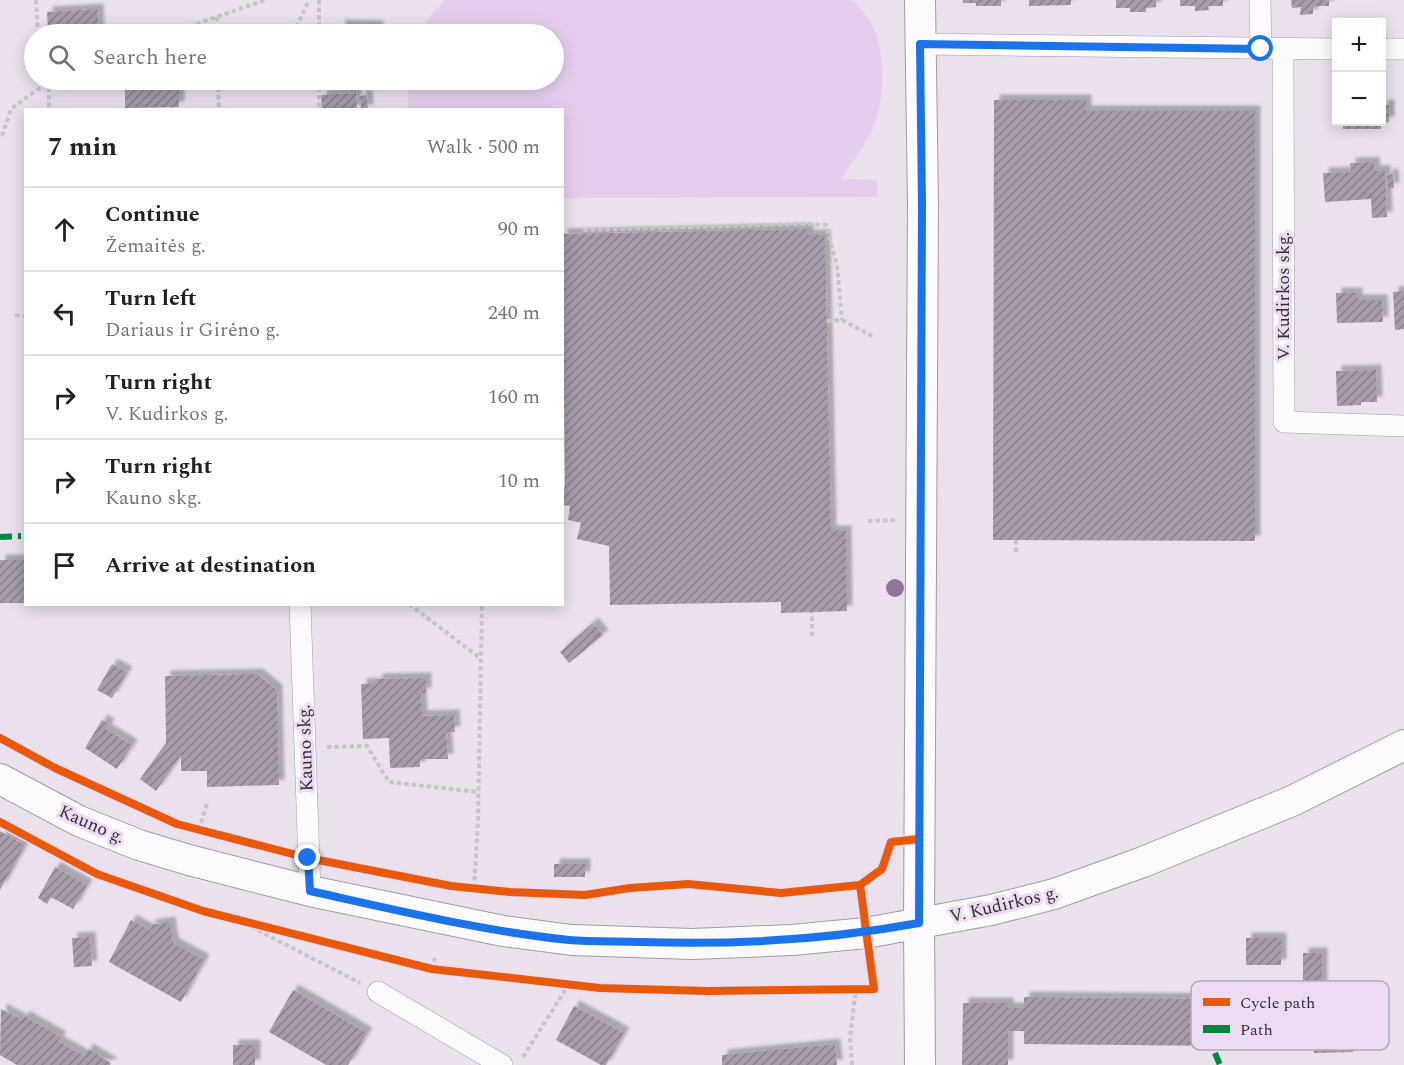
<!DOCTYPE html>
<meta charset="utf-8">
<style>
:root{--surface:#fff;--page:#f6f6f6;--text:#202124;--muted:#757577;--line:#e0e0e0}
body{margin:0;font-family:Spectral,serif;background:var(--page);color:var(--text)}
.controls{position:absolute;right:18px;top:18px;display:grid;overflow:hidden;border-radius:0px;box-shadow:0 3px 15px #0003}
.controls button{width:54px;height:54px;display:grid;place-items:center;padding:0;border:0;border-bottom:2px solid var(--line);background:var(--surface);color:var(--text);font:30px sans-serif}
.stop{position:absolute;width:18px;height:18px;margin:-14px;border:4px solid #1a73e8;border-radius:50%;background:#fff}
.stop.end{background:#1a73e8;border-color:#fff;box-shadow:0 2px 6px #0008}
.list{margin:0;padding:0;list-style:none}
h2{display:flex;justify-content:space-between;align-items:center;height:78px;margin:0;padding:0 24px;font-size:26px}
h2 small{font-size:20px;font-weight:400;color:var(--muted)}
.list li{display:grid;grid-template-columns:39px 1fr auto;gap:18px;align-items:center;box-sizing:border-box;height:84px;padding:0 24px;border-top:2px solid var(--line)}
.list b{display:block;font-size:22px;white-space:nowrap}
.list p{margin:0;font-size:20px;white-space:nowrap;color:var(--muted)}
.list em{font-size:20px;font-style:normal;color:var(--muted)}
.icon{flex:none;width:33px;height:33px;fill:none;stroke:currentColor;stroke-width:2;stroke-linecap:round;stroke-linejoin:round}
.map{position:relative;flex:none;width:1404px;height:1065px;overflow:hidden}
.search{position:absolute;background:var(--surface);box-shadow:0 3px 15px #0003;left:24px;top:24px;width:540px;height:66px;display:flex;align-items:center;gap:15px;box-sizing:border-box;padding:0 21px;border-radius:33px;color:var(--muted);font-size:22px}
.panel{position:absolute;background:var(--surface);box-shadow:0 3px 15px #0003;left:24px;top:108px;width:540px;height:498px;border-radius:0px}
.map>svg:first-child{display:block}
</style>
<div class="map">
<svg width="1404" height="1065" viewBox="0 0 1404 1065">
<defs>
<pattern id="building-hatch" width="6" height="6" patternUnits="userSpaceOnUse" patternTransform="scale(1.5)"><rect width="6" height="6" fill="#a69caa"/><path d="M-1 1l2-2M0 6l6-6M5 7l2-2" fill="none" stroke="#887f8b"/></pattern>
<filter id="shadow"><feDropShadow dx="5.5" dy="-5.5" stdDeviation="1.5" flood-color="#0004"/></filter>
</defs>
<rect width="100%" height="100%" fill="#eae1ed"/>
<!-- garden -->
<path fill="#e5ceed" d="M446,0H853C861,9 870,19 875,31C885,56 885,102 873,128C865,146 852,162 841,179L877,180V197L563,198L562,110L409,109L407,80H554V34H419L434,11Z"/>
<!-- building -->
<g fill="url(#building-hatch)" filter="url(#shadow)">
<polygon points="963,0 1001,0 1001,6 976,6 976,3 963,3"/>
<polygon points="1029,0 1071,0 1071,5 1029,6"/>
<polygon points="1116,0 1156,0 1156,7 1146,8 1146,12 1130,12 1130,8 1116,8"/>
<polygon points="1180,0 1223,0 1223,6 1208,6 1209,10 1195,11 1195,6 1180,6"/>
<polygon points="1291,0 1329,0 1329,6 1313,6 1313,14 1300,15 1301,7 1292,8"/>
<polygon points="98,9 99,34 43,34 42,28 48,28 47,12"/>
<polygon points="340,25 378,26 378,34 340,34"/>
<polygon points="125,80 179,80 179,107 125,108"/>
<polygon points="356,93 357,110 322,110 321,95"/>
<polygon points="367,95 368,110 361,110 360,96"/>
<polygon points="994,100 1086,100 1086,111 1255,111 1255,541 993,540"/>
<polygon points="1382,105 1389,105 1389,122 1382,122 1381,129 1343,129 1343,122 1382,122"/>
<polygon points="1374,162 1375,171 1385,170 1387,217 1372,218 1371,199 1325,202 1323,173 1351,172 1350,163"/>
<polygon points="1393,174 1394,188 1388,189 1387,175"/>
<polygon points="808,229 808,235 825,235 831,531 846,531 847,611 781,613 781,602 610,605 609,546 577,539 581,523 568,520 570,506 562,505 565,484 562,234"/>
<polygon points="1404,291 1404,329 1395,330 1393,292"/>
<polygon points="1336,293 1357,293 1357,300 1382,300 1383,322 1337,323"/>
<polygon points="1376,370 1377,402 1361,402 1361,405 1337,406 1336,371"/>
<rect x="0" y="560" width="26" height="43"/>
<polygon points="593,623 603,635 569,663 560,652"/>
<polygon points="112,664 127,672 112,698 97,690"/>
<polygon points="257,674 277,690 279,785 207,787 207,771 181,771 181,755 156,791 140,779 166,743 165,676"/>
<polygon points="426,678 426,693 421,693 422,716 454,715 455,732 446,732 448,759 420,759 420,767 390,768 389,738 363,739 361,684 377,683 377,679"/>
<polygon points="102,720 109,724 106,729 132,745 117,769 85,748"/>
<polygon points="0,831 25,845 0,890"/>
<rect x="554" y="864" width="31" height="13"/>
<polygon points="55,867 87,885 73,909 51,897 47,904 38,898"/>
<polygon points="131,920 151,931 150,925 170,922 173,943 204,960 181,1002 109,962"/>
<polygon points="90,937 92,966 74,967 72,938"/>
<rect x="1246" y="938" width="35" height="27"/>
<rect x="1303" y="953" width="19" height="43"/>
<polygon points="293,990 367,1033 348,1065 326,1065 269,1032"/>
<polygon points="1024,997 1225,999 1225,1046 1024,1044 1024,1031 1008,1031 1008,1065 962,1065 963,1003 1008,1003 1008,1008 1024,1008"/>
<polygon points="574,1006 624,1033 606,1065 601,1065 556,1040"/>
<polygon points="1,1009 22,1020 24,1016 61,1037 58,1041 84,1056 88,1049 111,1063 110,1065 17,1065 0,1055"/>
<polygon points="1325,1013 1340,1013 1340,1021 1351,1020 1353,1052 1314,1053 1313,1022 1326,1021"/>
<polygon points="835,1044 837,1065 722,1065 722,1055"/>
<rect x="233" y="1045" width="22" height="20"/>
</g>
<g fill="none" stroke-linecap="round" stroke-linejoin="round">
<defs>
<g id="street">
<polyline points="1260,0 1261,49"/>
<polyline points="920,44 1336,49"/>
<polyline points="1283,49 1284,422 1404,426"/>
<polyline points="1382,49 1404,49"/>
<polyline points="300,604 310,891"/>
<polyline points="378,992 502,1065"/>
</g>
<g id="secondary">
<polyline points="920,0 923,204 919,923 920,1065"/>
<polyline points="0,779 79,821 139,845 189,860 310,891 503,931 572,940 692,944 792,940 866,933 991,910 1054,894 1143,862 1292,801 1404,745"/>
</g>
</defs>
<!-- street casing -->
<use href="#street" stroke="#a09aa3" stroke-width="22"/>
<!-- secondary casing -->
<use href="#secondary" stroke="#a09aa3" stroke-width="32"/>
<!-- path -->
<g stroke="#c8c4c9" stroke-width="4" stroke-dasharray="4.5 3" stroke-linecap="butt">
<polyline points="36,0 38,34"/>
<polyline points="319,0 319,34"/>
<polyline points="217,17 217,34"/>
<polyline points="168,34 265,0"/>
<polyline points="293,34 309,0"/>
<polyline points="49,80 49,110"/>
<polyline points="218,80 219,110"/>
<polyline points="319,80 319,110"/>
<polyline points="2,136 11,109 50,80"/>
<polyline points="583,230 805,224 826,225 837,265 842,320"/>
<polyline points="15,315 26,316"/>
<polyline points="827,321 842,320 872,336"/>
<polyline points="868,521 896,520"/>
<polyline points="1016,540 1016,554"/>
<polyline points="409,604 480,658"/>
<polyline points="812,636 812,612"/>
<polyline points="327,747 367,746 389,782 478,792"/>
<polyline points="199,830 207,803"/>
<polyline points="474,888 478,821 482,604"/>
<polyline points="238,920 360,983"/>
<polyline points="432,969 435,958"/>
<polyline points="523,1057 569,984"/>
<polyline points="852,1065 850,1038 856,989"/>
</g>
<!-- street -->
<use href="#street" stroke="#fcfafc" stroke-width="21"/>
<!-- secondary -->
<use href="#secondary" stroke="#fcfafc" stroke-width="30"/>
<!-- quiet -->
<g stroke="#00873e" stroke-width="6" stroke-dasharray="12 6" stroke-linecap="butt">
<polyline points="259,84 266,80"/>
<polyline points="0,537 21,536"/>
<polyline points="1215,1053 1220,1065"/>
</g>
<defs>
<g id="cycleway">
<polyline points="0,738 55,768 177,824 308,858 451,886 510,892 585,895 630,888 688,884 781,893 860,885 874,989 707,991 600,988 432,969 203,911 97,874 0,822"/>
<polyline points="860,885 882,869 891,842 919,839"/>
</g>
</defs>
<!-- cycleway casing -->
<use href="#cycleway" stroke="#eddbf3" stroke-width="11"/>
<!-- cycleway -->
<use href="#cycleway" stroke="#e8590c" stroke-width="8"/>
</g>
<!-- trees -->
<circle fill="#907599" cx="895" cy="588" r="9"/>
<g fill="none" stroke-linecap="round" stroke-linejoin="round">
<!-- route -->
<path stroke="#1a73e8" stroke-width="8" d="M308,858L310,891C396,910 482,931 569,940C593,942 618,941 642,942C735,945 827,940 919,923L922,204L920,44L1261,49"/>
</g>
<g text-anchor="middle" stroke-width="6" stroke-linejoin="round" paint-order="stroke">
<!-- street labels -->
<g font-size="18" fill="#332c35" stroke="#eddbf3">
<text transform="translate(1283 296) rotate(-90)" y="6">V. Kudirkos skg.</text>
<text transform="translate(305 748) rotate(-92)" y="6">Kauno skg.</text>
<text transform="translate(92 824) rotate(24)" y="6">Kauno g.</text>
<text transform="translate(1004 904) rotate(-13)" y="6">V. Kudirkos g.</text>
</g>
</g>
<!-- legend -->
<rect x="1191" y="981" width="198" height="69" rx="9" fill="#eddbf3" stroke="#b5a6ba" stroke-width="1.5"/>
<rect x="1203" y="998" width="27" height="8" fill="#e8590c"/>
<rect x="1203" y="1025" width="27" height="8" fill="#00873e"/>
<g font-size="16" fill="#332c35">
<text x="1240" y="1008">Cycle path</text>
<text x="1240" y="1035">Path</text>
</g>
</svg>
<div class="controls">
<button>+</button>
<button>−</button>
</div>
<div class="stop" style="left:1261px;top:49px"></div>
<div class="stop end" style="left:308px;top:858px"></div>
<div class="search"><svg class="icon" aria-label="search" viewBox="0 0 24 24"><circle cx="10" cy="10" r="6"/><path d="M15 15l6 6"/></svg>Search here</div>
<section class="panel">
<h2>7 min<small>Walk · 500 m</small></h2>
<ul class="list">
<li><svg class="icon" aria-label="ahead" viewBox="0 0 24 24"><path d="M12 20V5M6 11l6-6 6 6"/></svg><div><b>Continue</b><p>Žemaitės g.</p></div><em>90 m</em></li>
<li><svg class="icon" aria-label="left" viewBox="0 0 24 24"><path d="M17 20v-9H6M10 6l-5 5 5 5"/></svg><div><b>Turn left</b><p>Dariaus ir Girėno g.</p></div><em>240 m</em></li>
<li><svg class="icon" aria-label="right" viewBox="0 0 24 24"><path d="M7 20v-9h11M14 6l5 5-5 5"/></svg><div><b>Turn right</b><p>V. Kudirkos g.</p></div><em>160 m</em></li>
<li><svg class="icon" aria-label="right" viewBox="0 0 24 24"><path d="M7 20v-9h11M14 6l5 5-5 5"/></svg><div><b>Turn right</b><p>Kauno skg.</p></div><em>10 m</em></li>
<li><svg class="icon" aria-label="arrive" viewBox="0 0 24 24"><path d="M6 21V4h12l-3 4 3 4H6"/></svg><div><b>Arrive at destination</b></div></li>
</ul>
</section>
</div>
